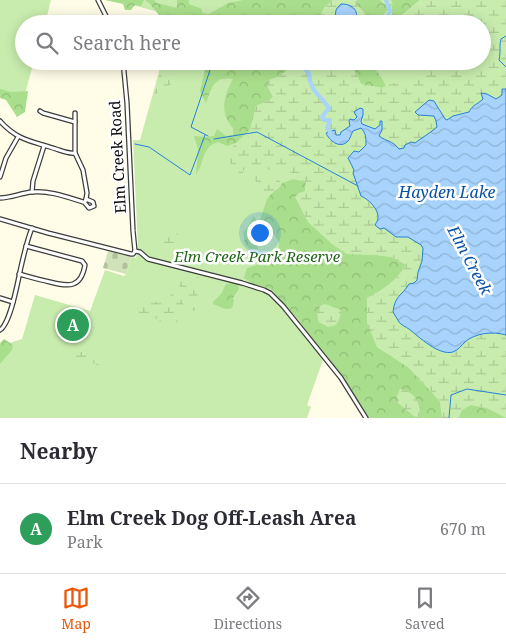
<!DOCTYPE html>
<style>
:root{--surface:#fff;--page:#f7f7f7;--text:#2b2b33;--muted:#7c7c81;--line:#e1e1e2;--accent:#ea580c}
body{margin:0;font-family:"Noto Serif",serif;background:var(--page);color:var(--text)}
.you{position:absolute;left:259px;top:232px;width:18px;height:18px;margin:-12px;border:4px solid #fff;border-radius:50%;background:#1a73e8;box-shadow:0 0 0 8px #1a73e833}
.badge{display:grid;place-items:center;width:32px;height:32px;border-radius:50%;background:var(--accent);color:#fff;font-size:16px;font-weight:700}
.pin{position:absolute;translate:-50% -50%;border:2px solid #fff;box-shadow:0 1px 5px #0006}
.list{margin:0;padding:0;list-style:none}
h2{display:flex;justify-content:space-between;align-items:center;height:65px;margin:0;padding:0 20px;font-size:21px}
h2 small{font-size:16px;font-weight:400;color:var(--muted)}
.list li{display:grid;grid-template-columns:32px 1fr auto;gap:15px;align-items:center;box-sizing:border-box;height:90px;padding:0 20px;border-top:1px solid var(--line)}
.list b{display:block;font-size:19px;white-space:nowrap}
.list p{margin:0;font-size:16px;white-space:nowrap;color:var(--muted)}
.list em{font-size:16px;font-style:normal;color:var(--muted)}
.icon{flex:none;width:28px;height:28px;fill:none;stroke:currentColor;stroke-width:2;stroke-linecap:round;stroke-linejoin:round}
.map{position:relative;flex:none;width:506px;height:418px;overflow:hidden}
.search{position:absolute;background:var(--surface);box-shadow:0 2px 12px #0003;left:15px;right:15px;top:15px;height:55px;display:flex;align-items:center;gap:12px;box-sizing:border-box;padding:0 18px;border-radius:28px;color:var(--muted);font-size:19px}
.sheet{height:155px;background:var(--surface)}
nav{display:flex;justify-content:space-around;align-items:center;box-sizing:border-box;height:70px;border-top:1px solid var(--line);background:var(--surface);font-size:14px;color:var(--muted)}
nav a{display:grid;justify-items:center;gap:2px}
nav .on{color:var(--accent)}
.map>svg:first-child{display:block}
</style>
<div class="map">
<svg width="506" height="418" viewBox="0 0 506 418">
<defs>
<pattern id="forest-crowns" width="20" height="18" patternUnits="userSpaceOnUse" patternTransform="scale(1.25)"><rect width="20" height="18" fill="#a9de8c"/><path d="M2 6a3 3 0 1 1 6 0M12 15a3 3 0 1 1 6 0" fill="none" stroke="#90bd77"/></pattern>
<pattern id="wetland-marsh" width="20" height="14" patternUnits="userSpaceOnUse" patternTransform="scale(1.25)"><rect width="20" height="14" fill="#c8ecae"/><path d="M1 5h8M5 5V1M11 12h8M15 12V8" fill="none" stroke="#aac994"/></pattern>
<pattern id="cemetery-stones" width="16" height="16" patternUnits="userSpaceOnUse" patternTransform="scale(1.25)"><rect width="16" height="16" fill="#d0e2b8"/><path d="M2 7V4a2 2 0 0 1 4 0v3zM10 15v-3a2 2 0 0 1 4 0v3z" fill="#b1c19d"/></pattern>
<pattern id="water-waves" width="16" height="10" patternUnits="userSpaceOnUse" patternTransform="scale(1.25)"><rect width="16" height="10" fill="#a7d3fc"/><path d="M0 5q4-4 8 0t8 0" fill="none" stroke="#8eb4d7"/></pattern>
</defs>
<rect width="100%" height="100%" fill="#fffde7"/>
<!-- green -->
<g fill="#c8ecae">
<polygon points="0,0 51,0 45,24 24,24 24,61 34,61 23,101 0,96"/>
<path d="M113,0H506V418H364C351,398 340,375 324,357L307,405L311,407L307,418H0V346L22,339L35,295L90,311L105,270L124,276L126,274L131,257L136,258L138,248L133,140H140L162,61H482V24H172L174,16Z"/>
</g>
<!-- forest -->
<g fill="url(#forest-crowns)">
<polygon points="105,0 144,0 141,6 135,5 131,10 125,10 123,4"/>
<path d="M145,0H154L157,3L177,8V0H189V4L202,9V13L209,14L228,3L244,0H333L324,8L316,24H167V21L160,18C159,14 149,2 145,0Z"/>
<polygon points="357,0 380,0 384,4 393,4 391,0 420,0 398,18 396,24 386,24 392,14 392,5 379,20 372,22 357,5"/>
<path d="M207,61H295C288,72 276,76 268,87L273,97L268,101L256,106L250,130L236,143L227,146L218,142C216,143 212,144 210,146C202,153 203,166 196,174L198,149L194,136L206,137L214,136L217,129L226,136L233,135V128C219,113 224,95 233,79C213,76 212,88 206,103L200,91Z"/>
<polygon points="352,61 374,61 375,69 381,77 386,86 382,88 361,84 354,69"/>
<polygon points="0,89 11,92 28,91 25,112 17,117 6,100 0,98"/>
<path d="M294,179L306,182L305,191L347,254L377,255L392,257L406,265C395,282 384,289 367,298L377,347L408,367L427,387L440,402L442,418H370L353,393L345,379L304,328L300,321L271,289L253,284L244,278L247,268L257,265L269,266L278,258L279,242L272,232L263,231L260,220L267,199L271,193L279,188L282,183Z"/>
<polygon points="254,216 258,224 258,250 250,250 245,244 243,232 247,228"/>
<path d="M233,283L238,284L239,289L233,298L234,301L232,308C225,311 220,306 213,304V302L221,294L226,284Z"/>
<polygon points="4,339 13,345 12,350 0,364 0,343"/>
<polygon points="470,405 487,408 506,418 458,418 459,417 462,410"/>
</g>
<!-- wetland -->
<g fill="url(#wetland-marsh)">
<polygon points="333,0 357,0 357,5 363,11 372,24 316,24 324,8"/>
<path d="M420,0H456C465,6 471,2 481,0C487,0 499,0 506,0V417L487,408L471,405L462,410L459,417L458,418H442L440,401L427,387L408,367L377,347L367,323V298C383,290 397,281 406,265L392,257L375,255L347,254L332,244L308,222L295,197L299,193L305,191L306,182L294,179L288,168L271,170L249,164L244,169L240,182L232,168L227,152L236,144L247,143L256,106L268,101L273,97L268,87V80C279,78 289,70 295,61H352L354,69L361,84L382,88L389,84L419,79L409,67L411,61H482V24H409L398,19Z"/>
<polygon points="165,62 169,66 171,73 178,79 175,83 167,86 156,94 154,93 161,69"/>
<path d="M254,172C265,172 274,176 282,183C278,189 271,193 267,199L261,187L253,178Z"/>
<path d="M173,233H177C180,238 181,241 179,246C172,248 167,248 162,243C163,237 168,234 173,233Z"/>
<path d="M180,273L181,281L186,286L190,287L194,280L197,277L200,278V282L194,288C195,294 199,295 201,300L198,307L194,311L190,310L187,294C180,290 174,279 180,273Z"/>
<path d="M172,294L180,297L188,314L178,317L177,326L159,321L158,319L133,311V309L143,300C155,302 162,304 172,294Z"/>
<polygon points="325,304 341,310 339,320 336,325 328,327 319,322 317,315 320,306"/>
<path d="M75,352H85L91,354L103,361L104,364L99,366L89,361L83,364C78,362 75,360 72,355Z"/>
<path d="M400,389C414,391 422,404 419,417L416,418L398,403L397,396Z"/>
</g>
<!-- cemetery -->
<polygon fill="url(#cemetery-stones)" points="108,251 131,257 126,274 103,268"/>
<!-- water -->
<g fill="url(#water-waves)" stroke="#2780d9">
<path d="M341,4C354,4 359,11 356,24H342L336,20C335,12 335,9 341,4Z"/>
<path d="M502,89H506V335C493,331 475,333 465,342C461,346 458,350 453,352C439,356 419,337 409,329C406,327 401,325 399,322C397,319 395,315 393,312C395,295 401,297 409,284L414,283L417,280L418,272L422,261L423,248L421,245L408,237H396L384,228L380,229L375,225C376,223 378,220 378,218C379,209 368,199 361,196L353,173L354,170L348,158L354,151L359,152L366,145C366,138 366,133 361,128L353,131C351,134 350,140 347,142C339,149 329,140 326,133L335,130L336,135H340L341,132L350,126L349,121L350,119L354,120L357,117L354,112L360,108L363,109V115L361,121L362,124L375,129L380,125V121H382V130L379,136C387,142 392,140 399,149L404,148L405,145L411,142L415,143L432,131L437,127L436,121L434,116L418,115L415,112L429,100L434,101L445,119L447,120L453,116L469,112C473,104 477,105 483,99L481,93L487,94L496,99L502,95Z"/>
</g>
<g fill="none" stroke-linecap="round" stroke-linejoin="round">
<!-- stream -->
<g stroke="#2780d9" stroke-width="1">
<path d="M506,36L501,39C499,46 501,51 499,60L506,67"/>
<polyline points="208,136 191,127 213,61"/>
<polyline points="214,139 257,132 358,186"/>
<polyline points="135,144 149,147 190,175 205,135"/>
<polyline points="449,418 451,395 467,389 506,395"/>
</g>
<!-- river -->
<g stroke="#a7d3fc" stroke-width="4">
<polyline points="330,24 331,20 334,21 335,24"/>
<polyline points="384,24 390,11 386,0"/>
<path d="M310,61L305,66L308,67L306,70L309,74C310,91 320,95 329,108L322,117L324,120H330L327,128L332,135"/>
</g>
<defs>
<g id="minor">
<polyline points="98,0 110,24"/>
<polyline points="123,61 127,103 133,231 135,251"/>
<polyline points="40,111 43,113 75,122"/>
<polyline points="75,113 75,153 83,170 87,193 86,199"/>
<path d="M0,121C18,141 32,141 56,149C62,151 68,154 75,153"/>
<polyline points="0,177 6,158 18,137"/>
<polyline points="32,192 33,181 44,146"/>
<path d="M0,198C11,198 21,193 32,192C48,190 67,197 83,202H85L86,199L93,202L94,206L89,208L84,202"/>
<polyline points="0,219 48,233 131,254 133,254 135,251"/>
<polyline points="135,251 140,252 148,259 242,283 264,290 270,293 283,306 341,378 366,418"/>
<path d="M19,274C30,277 40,280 50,282C69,287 81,288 85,265L82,261L26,246"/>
<polyline points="0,298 13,302"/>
<path d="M0,330C11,323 18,280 21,267C24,254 27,240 32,228"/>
</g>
</defs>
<!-- minor casing -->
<use href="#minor" stroke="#3d3d3d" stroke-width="5.5"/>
<!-- minor -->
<use href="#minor" stroke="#fff" stroke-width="3"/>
</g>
<g text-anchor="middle" stroke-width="5" stroke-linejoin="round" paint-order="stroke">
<!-- street labels -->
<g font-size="15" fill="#0a0a0a" stroke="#fff">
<text transform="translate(118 157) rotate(-93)" y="5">Elm Creek Road</text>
</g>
<!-- park labels -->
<g font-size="15" font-style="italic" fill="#1f6616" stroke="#fff">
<text x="257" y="262">Elm Creek Park Reserve</text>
</g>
<!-- water labels -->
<g font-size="16" font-style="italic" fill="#0a52a5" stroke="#fff">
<text x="447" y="198">Hayden Lake</text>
<text transform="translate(470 260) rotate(62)" y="6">Elm Creek</text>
</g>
</g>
</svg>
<div class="you"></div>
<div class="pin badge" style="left:73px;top:325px;background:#2e9e5b">A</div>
<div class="search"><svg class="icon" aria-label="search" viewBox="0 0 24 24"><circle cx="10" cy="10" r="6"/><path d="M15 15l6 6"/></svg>Search here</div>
</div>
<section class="sheet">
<h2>Nearby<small></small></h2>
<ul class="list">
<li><span class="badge" style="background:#2e9e5b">A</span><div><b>Elm Creek Dog Off-Leash Area</b><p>Park</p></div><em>670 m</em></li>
</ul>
</section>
<nav>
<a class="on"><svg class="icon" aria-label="map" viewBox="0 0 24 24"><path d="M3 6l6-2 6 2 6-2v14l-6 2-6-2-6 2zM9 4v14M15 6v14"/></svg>Map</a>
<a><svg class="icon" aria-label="directions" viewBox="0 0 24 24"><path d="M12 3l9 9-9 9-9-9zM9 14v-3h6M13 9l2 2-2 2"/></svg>Directions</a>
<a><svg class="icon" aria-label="saved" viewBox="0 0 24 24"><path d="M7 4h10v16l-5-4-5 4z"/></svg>Saved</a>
</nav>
